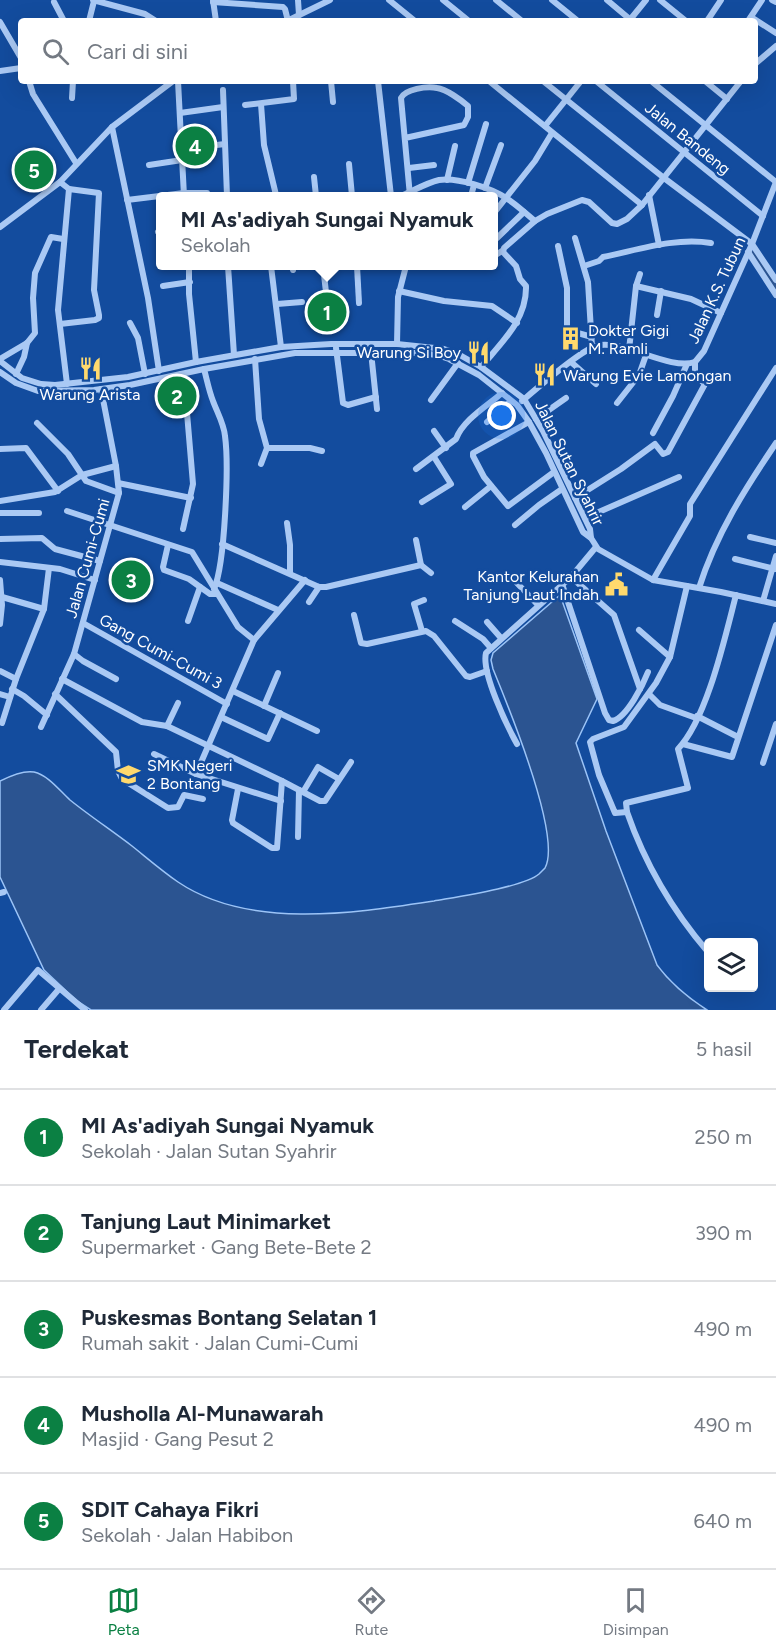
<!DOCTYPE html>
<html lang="id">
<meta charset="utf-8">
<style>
:root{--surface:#fff;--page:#f2f2f3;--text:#1f2937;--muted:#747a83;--line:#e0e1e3;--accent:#0b8043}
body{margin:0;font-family:Figtree,sans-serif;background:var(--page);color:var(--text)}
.controls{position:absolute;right:18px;bottom:18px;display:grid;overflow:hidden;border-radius:6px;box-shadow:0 6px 24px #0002}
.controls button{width:54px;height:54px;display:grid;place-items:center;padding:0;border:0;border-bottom:2px solid var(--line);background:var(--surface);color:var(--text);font:30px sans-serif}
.you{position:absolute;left:502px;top:416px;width:21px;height:21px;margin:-15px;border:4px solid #fff;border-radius:50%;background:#1a73e8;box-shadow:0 0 0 9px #1a73e833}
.badge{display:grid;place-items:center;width:39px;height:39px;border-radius:50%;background:var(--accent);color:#fff;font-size:20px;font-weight:700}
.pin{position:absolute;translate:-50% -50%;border:3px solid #fff;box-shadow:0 2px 6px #0006}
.popup{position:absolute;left:156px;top:192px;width:342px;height:78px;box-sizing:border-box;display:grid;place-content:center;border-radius:6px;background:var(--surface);filter:drop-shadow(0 2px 4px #0005);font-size:20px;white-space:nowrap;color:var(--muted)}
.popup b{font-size:22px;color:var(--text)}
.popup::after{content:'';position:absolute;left:50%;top:100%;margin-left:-12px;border:12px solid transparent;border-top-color:var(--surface)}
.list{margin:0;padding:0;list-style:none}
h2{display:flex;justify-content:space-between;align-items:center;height:78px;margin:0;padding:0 24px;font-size:26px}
h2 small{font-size:20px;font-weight:400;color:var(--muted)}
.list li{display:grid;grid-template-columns:39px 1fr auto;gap:18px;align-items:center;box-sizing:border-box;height:96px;padding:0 24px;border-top:2px solid var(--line)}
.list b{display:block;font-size:22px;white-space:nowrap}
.list p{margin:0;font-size:20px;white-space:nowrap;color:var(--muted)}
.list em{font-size:20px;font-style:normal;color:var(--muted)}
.icon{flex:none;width:33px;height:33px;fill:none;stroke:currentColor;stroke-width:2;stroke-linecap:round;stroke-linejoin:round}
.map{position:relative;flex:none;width:776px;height:1010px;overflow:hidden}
.search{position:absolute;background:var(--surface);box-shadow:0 6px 24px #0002;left:18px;right:18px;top:18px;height:66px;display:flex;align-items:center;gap:15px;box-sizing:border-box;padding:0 21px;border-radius:6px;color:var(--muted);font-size:22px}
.sheet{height:558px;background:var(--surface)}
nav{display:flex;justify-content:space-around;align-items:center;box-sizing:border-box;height:84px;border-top:2px solid var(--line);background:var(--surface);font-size:16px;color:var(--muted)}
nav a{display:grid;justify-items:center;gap:3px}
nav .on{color:var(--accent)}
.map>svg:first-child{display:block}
</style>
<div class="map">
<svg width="776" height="1010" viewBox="0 0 776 1010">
<rect width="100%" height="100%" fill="#134c9e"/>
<!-- water -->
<path fill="#2b5491" stroke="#9cc4f7" stroke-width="1.5" d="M560,595L597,699L576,743L606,831L657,965C671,984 687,997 707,1010H91L77,1001L44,970L0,877V781C10,776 23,770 34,772C48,775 60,791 70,800C90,816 111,830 132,846C147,858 162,871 178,882C249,930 355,913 434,901C456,897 524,887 539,874C540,873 544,869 545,868C562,837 507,703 493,669L491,660L493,653Z"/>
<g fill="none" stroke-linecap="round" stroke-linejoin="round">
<!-- river -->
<polyline stroke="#2b5491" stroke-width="10" points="755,255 776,286"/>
<!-- minor -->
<g stroke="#aac9f4" stroke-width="6">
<polyline points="93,0 145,14 156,21"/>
<polyline points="213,0 216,21"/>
<polyline points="298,0 299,15"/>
<polyline points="389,0 415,21"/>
<polyline points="443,0 469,21"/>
<polyline points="496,0 522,21"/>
<polyline points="552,0 578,21"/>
<polyline points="607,0 632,21"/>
<polyline points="660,0 686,21"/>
<polyline points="772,0 776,2"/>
<polyline points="54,2 64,21"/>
<polyline points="213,2 283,7 285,9 288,21"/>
<polyline points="751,17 776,33"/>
<polyline points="89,21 94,1"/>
<polyline points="287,21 330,0"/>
<polyline points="629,21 646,0"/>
<polyline points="707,21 721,0"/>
<polyline points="748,21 762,0"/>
<polyline points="0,22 21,58"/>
<polyline points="755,64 776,46"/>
<polyline points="0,71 21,68"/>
<polyline points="29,81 33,94 76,163"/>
<polyline points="178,81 184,196"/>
<polyline points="331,81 333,102"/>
<polyline points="378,81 391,196"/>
<polyline points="489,81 642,205"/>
<polyline points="543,81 664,178 752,244 776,280"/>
<polyline points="596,81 763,216"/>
<polyline points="651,81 776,182"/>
<polyline points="705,81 727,99"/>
<polyline points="223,90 227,196"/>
<polyline points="72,98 73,81"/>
<polyline points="261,104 264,145 276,195"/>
<polyline points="245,105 294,99 293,81"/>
<polyline points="180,113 223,107"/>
<polyline points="545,126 581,81"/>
<polyline points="112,127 148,298 159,371"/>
<path d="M405,138L464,125L468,117V106C461,100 446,89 437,88C427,86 405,89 401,98L410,196"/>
<polyline points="182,151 203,151 208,146 225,144"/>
<polyline points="349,164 352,196"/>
<polyline points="149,165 182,160"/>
<polyline points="409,168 434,165"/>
<polyline points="314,177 316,196"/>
<polyline points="447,180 455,146"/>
<polyline points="468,183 486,124"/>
<polyline points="485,188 501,145"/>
<polyline points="649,195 659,245"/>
<path d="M401,196C413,191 426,183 439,180C457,177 491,188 506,198C516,204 525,213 535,221"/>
<polyline points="471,196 474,185"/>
<polyline points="127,200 184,193 207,193"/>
<polyline points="494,213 535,161 552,133"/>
<polyline points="0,227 60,182 112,127 173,81"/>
<polyline points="158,232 160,231"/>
<polyline points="497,238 524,212"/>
<polyline points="575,238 588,282 592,347"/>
<polyline points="558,246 567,288 567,330 592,337"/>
<polyline points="748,252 776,295"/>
<polyline points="494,256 502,251"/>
<polyline points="189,266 189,294 196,362"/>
<polyline points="228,266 234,355"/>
<polyline points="271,266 281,347"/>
<polyline points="292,266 293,270"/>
<polyline points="323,266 327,301"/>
<polyline points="357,266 359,303"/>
<polyline points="472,266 479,267"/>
<path d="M584,266L599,261L603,257C638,250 675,237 711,243"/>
<polyline points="163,286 190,282"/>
<polyline points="636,286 691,299 721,313"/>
<polyline points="399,291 444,301 492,306 517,323"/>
<polyline points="277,304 302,302"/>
<polyline points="657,315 661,291"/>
<polyline points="130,323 138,338 145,374"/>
<polyline points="60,324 95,320 99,318 99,315 94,290 99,193 69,189 60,182"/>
<polyline points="397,344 398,297 406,266"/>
<polyline points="336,348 343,403 348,405 376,397"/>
<polyline points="629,350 636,286 640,274"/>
<polyline points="371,352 377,409"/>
<polyline points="0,359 27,343 35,333 33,298 35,273 51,237 63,239"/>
<polyline points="255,359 259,419 267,448 261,464"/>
<polyline points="0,361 22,378 41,384 55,385 128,377 196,362 281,347 331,344 397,344 444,349 458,354 481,367 524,399 543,431 590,529 591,538"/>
<polyline points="571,362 596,384"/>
<path d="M481,367C501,343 527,320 526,286L520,279L516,266L503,252L504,248L535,221L547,214L582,200L589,202L612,223L617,224L627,219L642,205L741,81"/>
<path d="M204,369C207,380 209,391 213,401C217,412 224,424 225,436C229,465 225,564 214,589"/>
<polyline points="0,372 16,383 38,391 94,390 130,385 204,369 295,353 420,353 437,355 449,359 479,375 517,405 529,422 546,453 583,532 591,538 598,549 653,580 721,592 776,604"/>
<polyline points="16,374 24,357 27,343"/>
<polyline points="181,374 187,413 193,484 183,529"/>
<polyline points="67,384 58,310 69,189"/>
<polyline points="431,400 458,363"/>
<path d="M522,401C536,389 581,350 596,346C621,338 669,371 695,362L704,351L752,244L776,182"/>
<polyline points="617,403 639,375 646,355"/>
<polyline points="536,419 566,398"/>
<polyline points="487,422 511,401"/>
<polyline points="529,422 473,453 473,456 484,477 508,506 554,472"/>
<polyline points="37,423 68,454 86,481 119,493"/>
<polyline points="434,431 446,448"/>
<polyline points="653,433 673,396 687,364"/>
<polyline points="267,448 310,448 322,451"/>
<polyline points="0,449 26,448 58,491"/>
<path d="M416,469L456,439C463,420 487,406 502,393"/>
<polyline points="118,483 191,498"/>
<polyline points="575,498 621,469 655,444 663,454 668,452 705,384 695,375 695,362"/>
<polyline points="0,501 55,492 82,475 116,466"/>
<polyline points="422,502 451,484 434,457"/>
<polyline points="465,507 491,486"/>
<polyline points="67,511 192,552 238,627 254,640 196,774"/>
<polyline points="0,513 39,513"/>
<polyline points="585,518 679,477"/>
<polyline points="287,523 290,545 290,573"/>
<polyline points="515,525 539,505 562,489"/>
<polyline points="750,537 776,543"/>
<polyline points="0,539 42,538 55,549 100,561"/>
<polyline points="416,540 421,565 431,573"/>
<polyline points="222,544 319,587 326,587 421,565"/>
<polyline points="168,545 163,567 164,570 189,579 210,594 217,594"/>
<polyline points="735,559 775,569"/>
<polyline points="0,562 60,569 95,580"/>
<polyline points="571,577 614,615 640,689"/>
<polyline points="0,580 2,605 0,624"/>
<polyline points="653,580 690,516 690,504 776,368"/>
<polyline points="515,581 538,605"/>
<polyline points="217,583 278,610"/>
<path d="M562,584L605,713L609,720L613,721C627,717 643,685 648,672"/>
<path d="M687,586L670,657L656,683L624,727L593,739L590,742L599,775L615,813L627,812C645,864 672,910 708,952"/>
<path d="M699,588C716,534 745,489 776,443"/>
<polyline points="2,597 44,609 16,679 2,723"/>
<polyline points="763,601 776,556"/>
<polyline points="309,602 319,587"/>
<polyline points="44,609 49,568"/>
<polyline points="354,615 361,643 367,644 426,631 434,636 466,676 470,677 487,671"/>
<polyline points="188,621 200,587"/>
<polyline points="455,621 483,639 490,647"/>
<polyline points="487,622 501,638"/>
<polyline points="83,623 227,704"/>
<polyline points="639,630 670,657"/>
<polyline points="422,631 414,604 424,600"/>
<polyline points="254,640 305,580"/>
<polyline points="74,654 83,661 116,679"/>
<polyline points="0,671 16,679"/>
<polyline points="62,679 142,722 167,726 282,781 277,848 272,848 233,823 232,820 238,789"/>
<polyline points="12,689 24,696 47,715"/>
<polyline points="233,691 317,731"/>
<polyline points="0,694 10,697"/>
<polyline points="55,694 116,752 118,771 122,779 168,808 178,807 184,795 203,799"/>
<polyline points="649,694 660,705 696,718"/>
<polyline points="264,706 278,673"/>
<polyline points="697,716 738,737"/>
<polyline points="221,717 268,739 280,713"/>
<polyline points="167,726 178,703"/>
<polyline points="41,727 74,654 119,493 116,466 101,389"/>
<path d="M517,744C507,726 481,672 486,653L571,577L596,547"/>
<polyline points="683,744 732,757 776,625"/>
<polyline points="154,754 196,774 281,801"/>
<polyline points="763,763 776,724"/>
<polyline points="282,781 320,801 325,801 351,762"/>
<polyline points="303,792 318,767 339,779"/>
<path d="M627,812L626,803L688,788L678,749C707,719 725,637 736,595"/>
<polyline points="298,837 299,790"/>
<polyline points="0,893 4,892"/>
<polyline points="4,1010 38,970 85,1010"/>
<polyline points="41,1010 59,989"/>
</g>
</g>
<!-- icons -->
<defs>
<symbol id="building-bare" viewBox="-9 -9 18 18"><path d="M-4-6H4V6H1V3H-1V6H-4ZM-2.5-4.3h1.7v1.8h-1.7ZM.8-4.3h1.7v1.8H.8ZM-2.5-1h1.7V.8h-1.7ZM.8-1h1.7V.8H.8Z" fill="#ffd96d" stroke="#134c9e" stroke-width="2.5" paint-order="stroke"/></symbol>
<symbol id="restaurant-bare" viewBox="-9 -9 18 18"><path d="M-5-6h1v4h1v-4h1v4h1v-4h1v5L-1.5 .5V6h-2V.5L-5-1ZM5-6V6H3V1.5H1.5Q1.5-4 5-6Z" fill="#ffd96d" stroke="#134c9e" stroke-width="2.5" paint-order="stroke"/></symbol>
<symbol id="civic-bare" viewBox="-9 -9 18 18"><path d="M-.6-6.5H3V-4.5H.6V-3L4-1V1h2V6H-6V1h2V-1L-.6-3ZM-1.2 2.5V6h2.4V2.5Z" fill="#ffd96d" stroke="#134c9e" stroke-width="2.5" paint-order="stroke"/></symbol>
<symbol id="school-bare" viewBox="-9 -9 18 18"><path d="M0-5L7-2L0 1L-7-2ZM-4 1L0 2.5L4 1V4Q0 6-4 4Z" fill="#ffd96d" stroke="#134c9e" stroke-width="2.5" paint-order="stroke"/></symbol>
</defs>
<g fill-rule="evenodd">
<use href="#building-bare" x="554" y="322" width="33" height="33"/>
<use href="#restaurant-bare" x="462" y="336" width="33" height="33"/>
<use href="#restaurant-bare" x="74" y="352" width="33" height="33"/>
<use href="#restaurant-bare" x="528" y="358" width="33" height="33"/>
<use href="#civic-bare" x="600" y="568" width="33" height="33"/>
<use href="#school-bare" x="112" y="758" width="33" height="33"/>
</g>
<g text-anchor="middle" stroke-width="5" stroke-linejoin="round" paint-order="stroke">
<!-- street labels -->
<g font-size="16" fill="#fff" stroke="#134c9e">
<text transform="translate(688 138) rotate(39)" y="6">Jalan Bandeng</text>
<text transform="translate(716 290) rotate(-65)" y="6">Jalan K.S. Tubun</text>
<text transform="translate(570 463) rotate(64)" y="6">Jalan Sutan Syahrir</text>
<text transform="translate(87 558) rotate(-74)" y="6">Jalan Cumi-Cumi</text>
<text transform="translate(161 651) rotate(29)" y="6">Gang Cumi-Cumi 3</text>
</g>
<!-- poi labels -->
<g font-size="16" fill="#fff" stroke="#134c9e" text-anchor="start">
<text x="588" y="336">Dokter Gigi<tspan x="588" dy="18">M. Ramli</tspan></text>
<text x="461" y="358" text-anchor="end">Warung Si Boy</text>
<text x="563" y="381">Warung Evie Lamongan</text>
<text x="90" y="400" text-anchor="middle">Warung Arista</text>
<text x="599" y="582" text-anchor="end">Kantor Kelurahan<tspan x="599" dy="18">Tanjung Laut Indah</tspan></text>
<text x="147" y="771">SMK Negeri<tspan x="147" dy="18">2 Bontang</tspan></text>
</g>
</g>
</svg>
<div class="controls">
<button><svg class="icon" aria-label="layers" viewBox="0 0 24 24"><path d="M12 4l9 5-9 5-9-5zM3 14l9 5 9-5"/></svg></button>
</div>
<div class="you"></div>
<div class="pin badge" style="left:327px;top:312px">1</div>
<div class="popup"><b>MI As'adiyah Sungai Nyamuk</b>Sekolah</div>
<div class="pin badge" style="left:177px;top:396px">2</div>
<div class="pin badge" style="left:131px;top:580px">3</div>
<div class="pin badge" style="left:195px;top:146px">4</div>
<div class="pin badge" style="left:34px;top:170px">5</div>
<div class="search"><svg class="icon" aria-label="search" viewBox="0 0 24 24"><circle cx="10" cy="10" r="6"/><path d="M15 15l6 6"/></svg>Cari di sini</div>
</div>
<section class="sheet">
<h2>Terdekat<small>5 hasil</small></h2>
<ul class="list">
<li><span class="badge">1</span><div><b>MI As'adiyah Sungai Nyamuk</b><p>Sekolah · Jalan Sutan Syahrir</p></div><em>250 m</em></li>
<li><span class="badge">2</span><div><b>Tanjung Laut Minimarket</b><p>Supermarket · Gang Bete-Bete 2</p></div><em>390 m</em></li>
<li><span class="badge">3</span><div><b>Puskesmas Bontang Selatan 1</b><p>Rumah sakit · Jalan Cumi-Cumi</p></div><em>490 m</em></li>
<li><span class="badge">4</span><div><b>Musholla Al-Munawarah</b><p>Masjid · Gang Pesut 2</p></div><em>490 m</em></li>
<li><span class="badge">5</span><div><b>SDIT Cahaya Fikri</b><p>Sekolah · Jalan Habibon</p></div><em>640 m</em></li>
</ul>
</section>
<nav>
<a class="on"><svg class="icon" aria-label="map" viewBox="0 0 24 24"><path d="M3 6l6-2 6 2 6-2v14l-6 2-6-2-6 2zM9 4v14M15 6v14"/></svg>Peta</a>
<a><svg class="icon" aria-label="directions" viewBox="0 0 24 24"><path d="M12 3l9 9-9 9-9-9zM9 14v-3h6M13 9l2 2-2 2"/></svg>Rute</a>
<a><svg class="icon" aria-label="saved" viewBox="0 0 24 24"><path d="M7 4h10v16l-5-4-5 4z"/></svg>Disimpan</a>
</nav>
